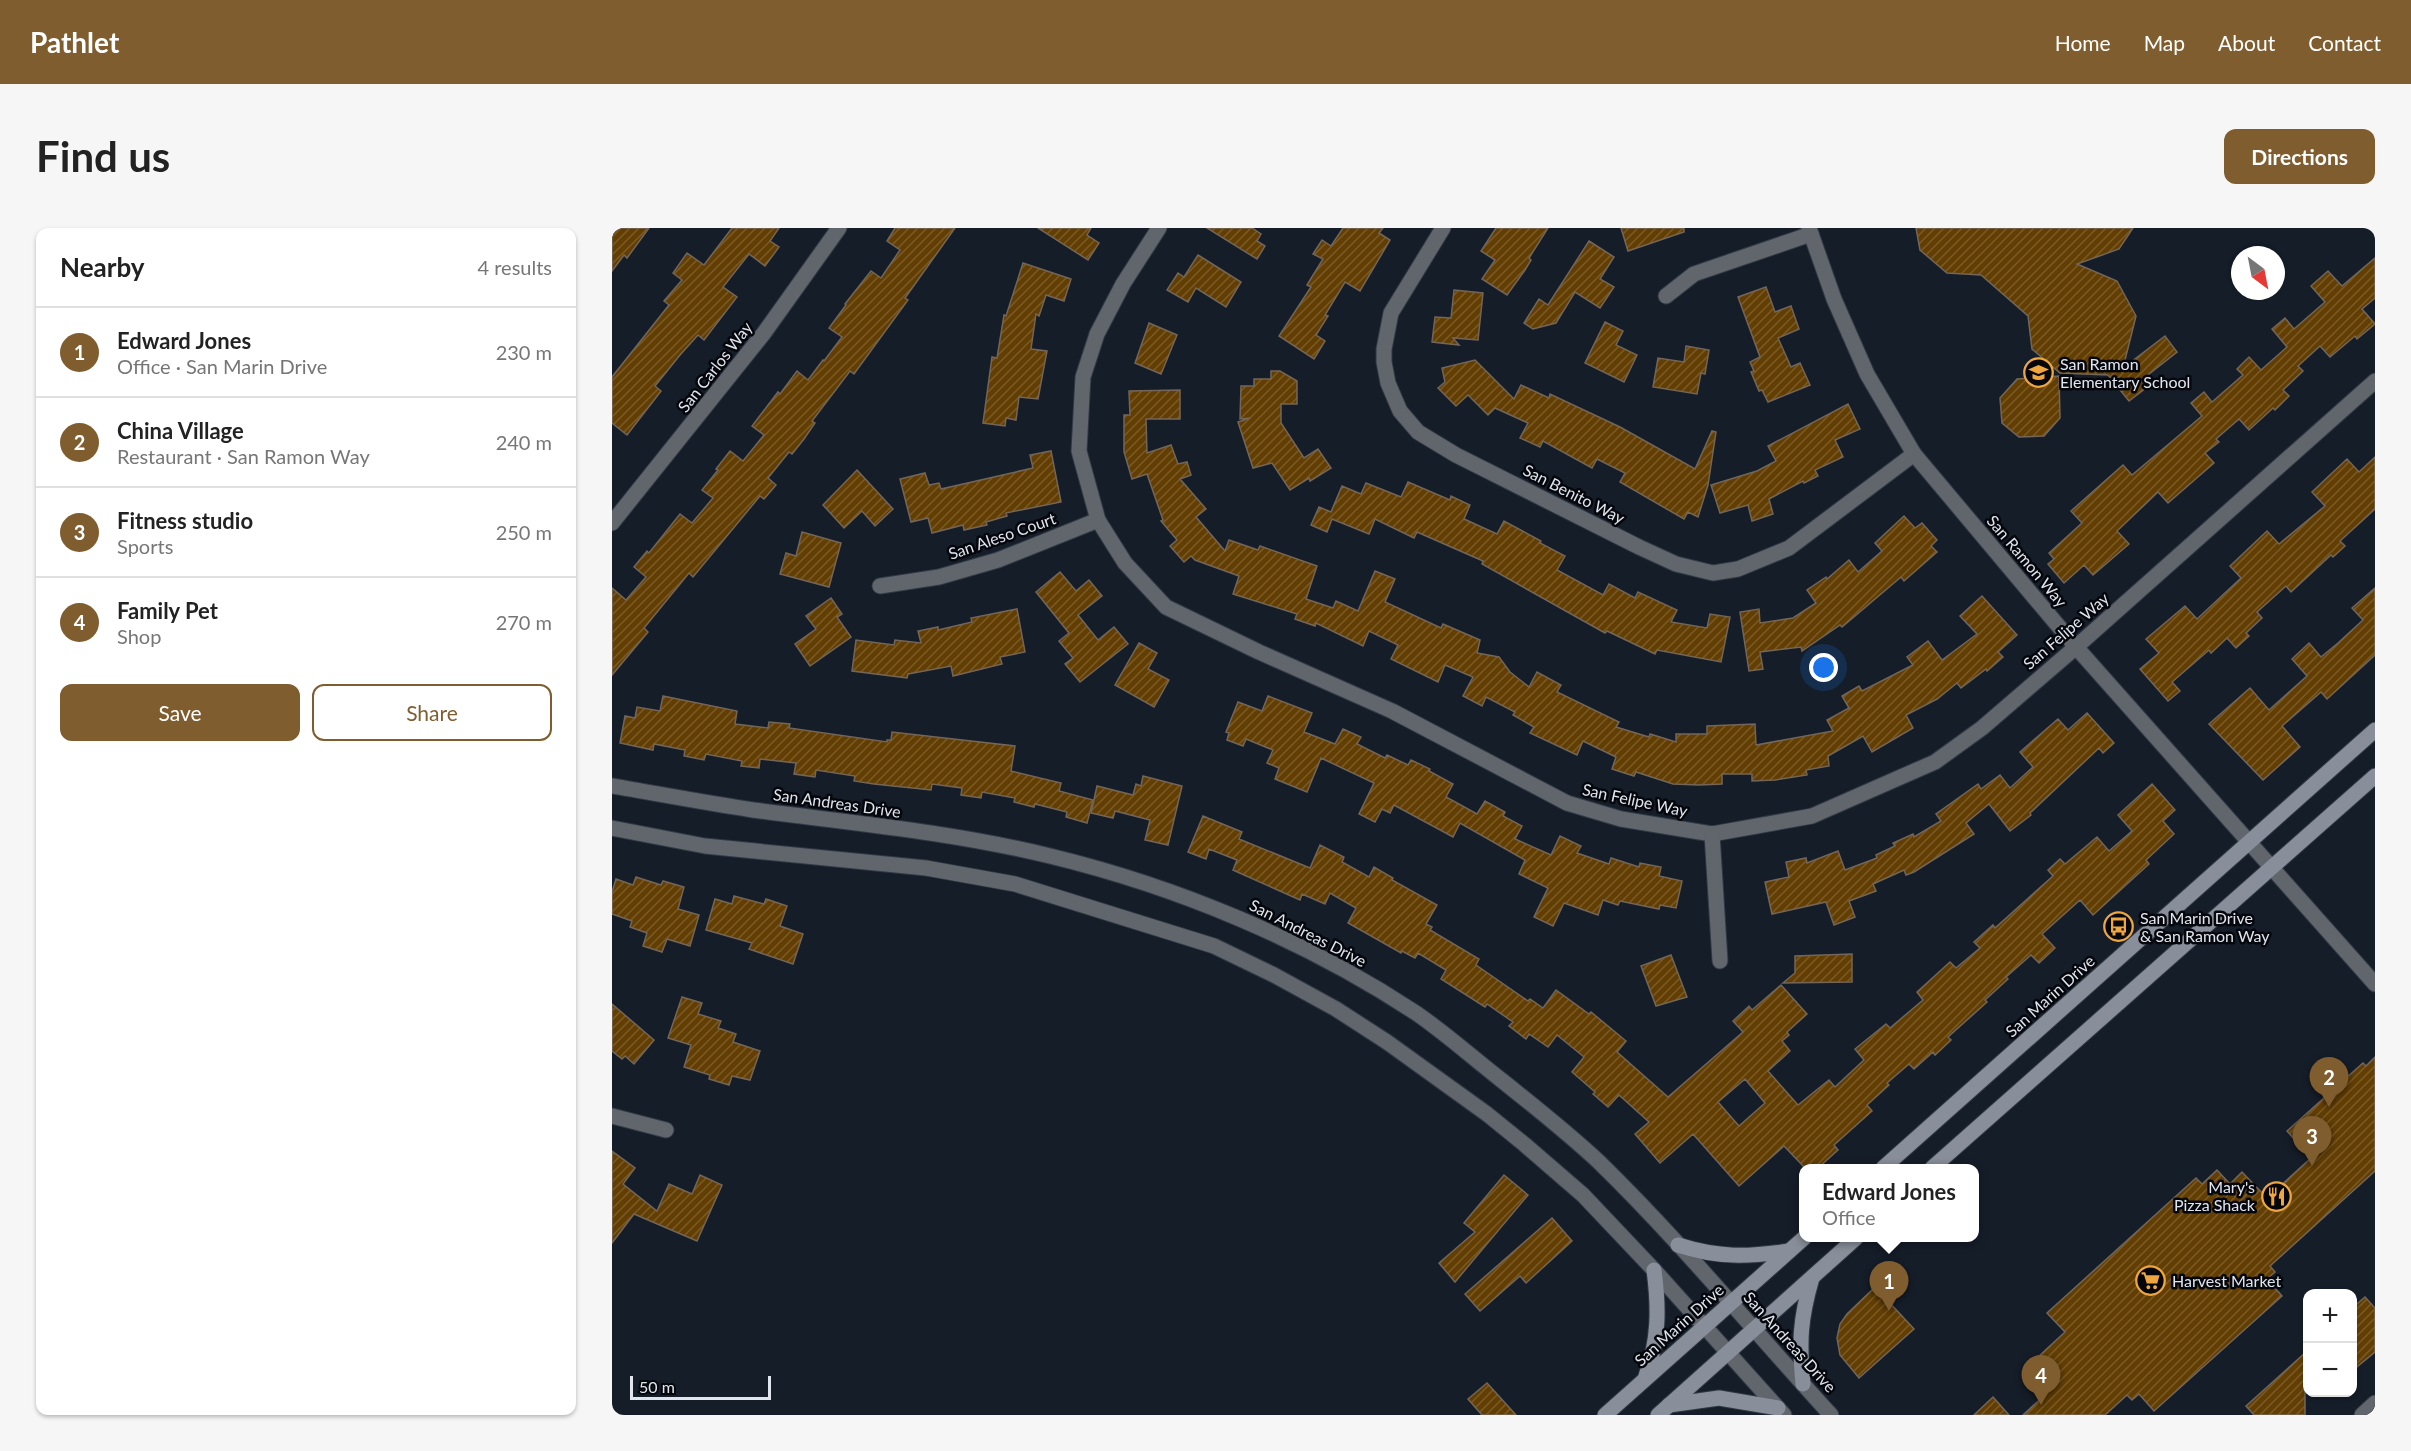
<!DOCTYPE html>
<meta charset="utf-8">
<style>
:root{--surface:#fff;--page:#f6f6f6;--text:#222;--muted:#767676;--line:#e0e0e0;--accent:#7f5d2f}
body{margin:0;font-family:Lato,sans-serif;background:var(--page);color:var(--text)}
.controls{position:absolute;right:18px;bottom:18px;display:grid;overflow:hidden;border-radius:12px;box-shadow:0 2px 4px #0004}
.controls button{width:54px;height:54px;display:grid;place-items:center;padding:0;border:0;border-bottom:2px solid var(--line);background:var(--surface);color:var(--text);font:30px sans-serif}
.compass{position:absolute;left:1619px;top:18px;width:54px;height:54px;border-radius:50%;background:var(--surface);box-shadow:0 2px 4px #0004;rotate:148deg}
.scale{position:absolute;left:18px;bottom:15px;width:141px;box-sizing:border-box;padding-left:6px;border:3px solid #e0e5ee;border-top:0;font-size:16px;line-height:21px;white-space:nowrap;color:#e0e5ee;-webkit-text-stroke:4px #05070c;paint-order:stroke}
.you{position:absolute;left:1212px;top:440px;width:21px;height:21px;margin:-15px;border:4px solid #fff;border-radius:50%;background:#1a73e8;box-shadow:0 0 0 9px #1a73e833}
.badge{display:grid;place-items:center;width:39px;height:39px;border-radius:50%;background:var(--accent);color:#fff;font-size:20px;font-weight:700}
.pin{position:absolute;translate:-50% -50px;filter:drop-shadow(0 2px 3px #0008)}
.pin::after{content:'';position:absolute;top:32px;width:21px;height:18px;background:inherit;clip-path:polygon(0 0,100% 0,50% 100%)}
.popup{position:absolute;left:1187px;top:936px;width:180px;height:78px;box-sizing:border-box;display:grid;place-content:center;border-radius:12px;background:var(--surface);filter:drop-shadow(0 2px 4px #0005);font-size:20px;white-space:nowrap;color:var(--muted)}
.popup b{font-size:22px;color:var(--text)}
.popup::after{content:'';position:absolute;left:50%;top:100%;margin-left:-12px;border:12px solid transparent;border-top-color:var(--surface)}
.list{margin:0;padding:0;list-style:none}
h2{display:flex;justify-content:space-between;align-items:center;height:78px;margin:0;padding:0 24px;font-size:26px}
h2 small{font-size:20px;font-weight:400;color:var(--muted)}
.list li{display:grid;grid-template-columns:39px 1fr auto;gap:18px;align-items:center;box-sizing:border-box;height:90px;padding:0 24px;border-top:2px solid var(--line)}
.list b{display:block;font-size:22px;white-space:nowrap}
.list p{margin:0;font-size:20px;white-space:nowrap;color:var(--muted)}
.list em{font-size:20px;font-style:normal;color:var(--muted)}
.actions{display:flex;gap:12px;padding:18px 24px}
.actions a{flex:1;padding:14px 0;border:2px solid var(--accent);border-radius:12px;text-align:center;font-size:21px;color:var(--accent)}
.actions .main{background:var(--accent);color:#fff}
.map{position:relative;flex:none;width:1763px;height:1187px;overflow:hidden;border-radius:12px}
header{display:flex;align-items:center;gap:36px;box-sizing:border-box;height:84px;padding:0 30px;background:var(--accent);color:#fff}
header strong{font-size:28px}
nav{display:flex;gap:33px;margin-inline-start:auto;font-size:21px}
.intro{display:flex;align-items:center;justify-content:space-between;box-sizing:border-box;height:144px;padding:0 36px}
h1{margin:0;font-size:42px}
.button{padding:15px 27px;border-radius:12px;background:var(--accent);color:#fff;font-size:21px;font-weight:700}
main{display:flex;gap:36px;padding:0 36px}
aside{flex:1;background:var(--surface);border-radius:12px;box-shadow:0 2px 4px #0004}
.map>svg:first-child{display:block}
</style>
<header>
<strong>Pathlet</strong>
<nav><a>Home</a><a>Map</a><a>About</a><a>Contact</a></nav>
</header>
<div class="intro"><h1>Find us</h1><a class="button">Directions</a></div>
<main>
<aside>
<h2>Nearby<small>4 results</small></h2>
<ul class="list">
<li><span class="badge">1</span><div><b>Edward Jones</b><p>Office · San Marin Drive</p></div><em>230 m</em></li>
<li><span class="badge">2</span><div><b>China Village</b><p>Restaurant · San Ramon Way</p></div><em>240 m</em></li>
<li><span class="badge">3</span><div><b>Fitness studio</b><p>Sports</p></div><em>250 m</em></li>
<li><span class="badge">4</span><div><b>Family Pet</b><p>Shop</p></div><em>270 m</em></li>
</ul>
<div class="actions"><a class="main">Save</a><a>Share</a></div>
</aside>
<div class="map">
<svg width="1763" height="1187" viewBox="0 0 1763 1187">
<defs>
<pattern id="building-hatch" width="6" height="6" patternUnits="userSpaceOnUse" patternTransform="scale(1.5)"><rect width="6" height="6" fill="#633e03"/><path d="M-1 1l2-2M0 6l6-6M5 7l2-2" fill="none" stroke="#795a28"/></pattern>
</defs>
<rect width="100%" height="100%" fill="#151d29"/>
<!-- building -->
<g fill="url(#building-hatch)" stroke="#736658" stroke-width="1.5" fill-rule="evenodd">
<polygon points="0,0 37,0 15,30 12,27 0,43"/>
<polygon points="120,0 167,0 158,13 167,19 153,38 137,26 111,59 125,69 92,112 86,107 68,127 43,158 49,163 15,207 0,195 0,149 57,77 52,73 70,52 61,45 75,25 92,37"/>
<polygon points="283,0 343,0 293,70 296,72 242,146 238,143 200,193 203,195 192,211 180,226 177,224 156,250 164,257 152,271 148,268 81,349 77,345 32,400 36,404 0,447 0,360 14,372 34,349 22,339 35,323 37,325 68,286 80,295 101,270 90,262 106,242 104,241 118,223 131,233 152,207 140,198 166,164 168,166 185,143 196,152 211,132 212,133 230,109 217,100 234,77 233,76 259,43 269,50 288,22 275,13"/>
<polygon points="426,0 479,0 475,7 487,15 476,32"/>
<polygon points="595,0 640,0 649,6 645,13 653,18 645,31"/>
<polygon points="731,0 771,0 767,5 778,12 748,63 733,54 713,87 716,88 704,107 713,113 702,131 667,108 699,59 695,57 711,31 701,26 710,12 719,18"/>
<polygon points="884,0 936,0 917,30 919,32 913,42 895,67 870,51 883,32 869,23"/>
<polygon points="1009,0 1072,0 1072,4 1016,23"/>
<polygon points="1304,0 1521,0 1507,21 1465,36 1505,53 1524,88 1511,140 1553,108 1565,124 1532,150 1538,157 1517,173 1496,147 1448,145 1420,121 1416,88 1369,47 1335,45 1308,22"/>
<polygon points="977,13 1002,29 988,51 1002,59 988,80 963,64 944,95 921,101 912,95 927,71 936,77"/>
<polygon points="586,27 629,54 614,79 584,60 576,74 555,62 566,45 572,49"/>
<polygon points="1763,30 1763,70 1750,81 1763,96 1745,111 1743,108 1718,129 1708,118 1686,138 1691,143 1671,162 1677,168 1663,182 1661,180 1637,202 1627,191 1604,211 1607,214 1593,225 1602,235 1556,275 1546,264 1505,303 1517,316 1481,347 1472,337 1452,355 1436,336 1442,331 1437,325 1470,295 1459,283 1511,237 1520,247 1590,188 1579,175 1592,164 1600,174 1631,147 1625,141 1637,129 1649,142 1675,119 1660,101 1673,90 1682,101 1713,74 1699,58 1716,43 1730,58"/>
<polygon points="411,35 459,51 452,73 434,67 427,88 424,86 419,121 435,123 426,171 407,169 404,192 394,190 393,198 371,195 380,129 385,130 392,87 394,88"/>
<polygon points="1154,59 1163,84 1179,78 1187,101 1166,110 1179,139 1188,135 1198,157 1156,174 1150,162 1147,163 1139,144 1142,143 1138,134 1148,129 1126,69"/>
<polygon points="842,62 871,65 866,112 841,110 847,117 820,114 823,89 839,90"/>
<polygon points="993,94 1011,103 1004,117 1025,127 1012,154 973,135"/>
<polygon points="537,95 565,107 549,146 523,135"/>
<polygon points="1074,118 1097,122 1093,146 1089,145 1085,166 1041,159 1046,130 1072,134"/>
<polygon points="863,132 902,171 909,157 937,170 938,166 1008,199 1083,241 1100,203 1104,204 1096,257 1086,289 1076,284 1072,291 1008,254 1013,245 985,231 980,240 931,213 928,219 908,210 916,195 883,180 876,187 856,167 844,178 826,160 833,154 830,140"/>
<polygon points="659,143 668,143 685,153 685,176 669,176 669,195 692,230 706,221 719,240 698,253 697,250 678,262 660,235 641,240 626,194 638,190 628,191 629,158 642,158 642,151 659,151"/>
<polygon points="1447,148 1448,190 1432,208 1407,209 1390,195 1388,170 1405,151"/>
<polygon points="568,162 568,191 534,191 535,225 559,217 566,236 575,234 579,247 568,251 594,281 584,289 613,323 617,312 646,322 648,318 705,338 694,371 721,380 724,373 746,383 763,343 783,351 773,374 829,400 831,396 868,412 865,425 887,429 898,444 917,459 925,444 949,457 945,464 1007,494 1004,499 1037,509 1038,506 1064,514 1064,506 1095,506 1095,498 1143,496 1144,517 1221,503 1215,492 1237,480 1230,468 1247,458 1250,463 1301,437 1295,429 1316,413 1330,432 1365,406 1348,388 1370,368 1405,407 1386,424 1391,429 1375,443 1374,441 1349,460 1345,455 1325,471 1294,487 1301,500 1260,524 1251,508 1216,528 1217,538 1194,542 1195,547 1163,552 1140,553 1140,546 1110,546 1110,556 1087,557 1061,556 1024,544 1022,548 1000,541 1004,529 971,513 965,527 918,505 922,499 901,487 903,484 874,469 870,478 851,468 861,449 833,437 826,454 779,431 786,417 757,403 751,418 704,395 703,398 683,391 685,386 621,366 627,348 583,332 579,328 572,334 558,318 565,312 549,293 551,292 535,246 520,251 512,224 512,187 518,187 517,163"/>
<polygon points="1236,176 1248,201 1223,212 1231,229 1203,242 1206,248 1192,255 1191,253 1157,271 1161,286 1140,293 1136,277 1108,285 1099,257 1145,243 1164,233 1156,218"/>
<polygon points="439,223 449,274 394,285 395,288 374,294 375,297 352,302 351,297 320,305 316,290 299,294 288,251 313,245 317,257 327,255 329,261 421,240 418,227"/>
<polygon points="1763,229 1763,281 1728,313 1733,318 1721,329 1719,327 1679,364 1674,358 1645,384 1650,390 1634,405 1637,408 1624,420 1615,410 1599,425 1597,422 1560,454 1568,463 1556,473 1528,441 1547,425 1534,411 1573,378 1585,391 1629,350 1618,338 1655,303 1667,316 1713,278 1700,264 1719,246 1735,231 1747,244"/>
<polygon points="245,242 281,281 263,298 250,283 232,300 211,277"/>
<polygon points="796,254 838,272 839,268 858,277 852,291 885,306 892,293 929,313 928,315 953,328 945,342 991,367 997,356 1023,370 1026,364 1065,382 1059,394 1095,400 1098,386 1118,389 1109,434 1045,422 1043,426 995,403 993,405 870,336 871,333 805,304 802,310 763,291 757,306 720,291 715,304 699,297 707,279 719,284 730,258 749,266 754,255 789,269"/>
<polygon points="1292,288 1303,300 1310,295 1325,312 1319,318 1325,324 1292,353 1289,349 1230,399 1228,397 1190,423 1189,419 1148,424 1151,441 1137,443 1128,384 1147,381 1148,395 1181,390 1204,375 1195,362 1214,349 1215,351 1237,332 1246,344 1270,323 1263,315"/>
<polygon points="190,304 229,315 217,359 168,346 174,325 184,328"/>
<polygon points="448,344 464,363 477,352 490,368 466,387 486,412 502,399 516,416 468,454 453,436 461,430 447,413 457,405 424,364"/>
<polygon points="1763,360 1763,427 1715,471 1709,464 1670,498 1688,519 1651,552 1597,496 1638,460 1657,482 1695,448 1680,431 1697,415 1709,429 1726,415 1751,392 1740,380"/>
<polygon points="219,370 230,386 225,389 239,409 198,438 183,416 204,401 194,388"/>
<polygon points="405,381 413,424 388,429 390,436 341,448 339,438 296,446 295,450 240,443 244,412 282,417 283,412 309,415 306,403 326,399 326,402 360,394 359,390"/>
<polygon points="527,415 545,425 536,441 557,452 542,479 503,457"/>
<polygon points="51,468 125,483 123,496 156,500 157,494 178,496 177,500 275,514 275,512 279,512 280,504 403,518 399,543 449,555 447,563 481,572 475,595 454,589 455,584 423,576 422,579 402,574 403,570 370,564 369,570 349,567 350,560 320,556 319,562 262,556 242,553 243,548 204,542 203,549 182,546 184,535 148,531 147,540 129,538 130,533 94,526 92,532 72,528 73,522 42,516 41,522 8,515 13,488 23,490 25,479 48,483"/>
<polygon points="656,468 700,485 692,504 723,516 731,501 749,509 745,516 773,530 775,527 796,537 799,532 818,541 817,543 841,556 834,569 865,586 873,573 893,584 891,588 910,598 903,611 939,627 948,608 969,618 965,625 997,636 999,630 1027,639 1028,635 1049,639 1047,648 1070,653 1064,680 1048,677 1047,681 1008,673 1006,677 991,672 986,687 952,675 941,698 922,689 936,660 907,646 913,632 848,595 841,609 782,577 778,585 770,581 763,594 747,586 762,555 709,530 695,564 663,551 667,540 655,535 661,522 634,511 631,518 615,512 617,505 614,504 626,474 650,483"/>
<polygon points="1475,485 1502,515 1491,525 1487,520 1418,585 1419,587 1398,603 1377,576 1354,595 1362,606 1302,644 1294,647 1292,642 1261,656 1264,663 1237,673 1243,689 1222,697 1214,674 1160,686 1153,654 1177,649 1174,634 1194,630 1195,635 1226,623 1233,642 1265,630 1264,627 1283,618 1281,615 1301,606 1302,609 1329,593 1324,586 1366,556 1369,561 1388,547 1398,560 1421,539 1408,524 1446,491 1456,502"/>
<polygon points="531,548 570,558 556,617 533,612 538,592 503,583 501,590 479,585 485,558 521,567 524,556 529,558"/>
<path d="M1540,556L1563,582L1551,593L1562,606L1534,632L1537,636L1481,687L1468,672L1430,706L1443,720L1427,735L1419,727L1394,749L1396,751L1373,772L1375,774L1336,809L1339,812L1323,827L1321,824L1302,841L1297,836L1275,855L1277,857L1255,877L1260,883L1222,917L1226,922L1206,940H1193L1172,918L1127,958L1081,906L1048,935L1023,906L1037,894L1007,867L996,879L981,866L983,864L960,844L972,829L945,807L936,819L917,806L914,811L897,798L901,794L875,776L873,779L829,751L834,742L806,725L803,730L790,723L789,725L736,695L744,680L718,665L713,676L690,666L688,672L621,642L625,632L597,621L594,631L576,624L591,588L630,604L627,611L698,640L708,617L732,629L730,634L757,649L762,639L781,650L780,652L825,677L814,696L820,699L818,702L867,731L864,737L916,773L918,771L931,780L944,762L977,786L979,784L1014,813L1005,824L1056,869L1131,804L1121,793L1137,778L1140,782L1169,757L1195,786L1175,804L1177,807L1170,813L1178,823L1156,843L1186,877L1217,852L1223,859L1252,832L1243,821L1274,796L1278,800L1311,772L1305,764L1338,734L1344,740L1368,720L1362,714L1381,697L1383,700L1441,648L1436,642L1448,631L1453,636L1485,609L1497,623L1520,603L1506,587ZM1133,851L1153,875L1127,898L1106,874Z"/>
<polygon points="24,649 49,657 51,653 72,659 66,681 87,687 78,718 55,711 50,724 31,718 35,705 18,699 20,693 0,686 0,664 4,651 21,657"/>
<polygon points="122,668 152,676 154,671 175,678 168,698 191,706 181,736 137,721 140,715 94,702 103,671 120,676"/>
<polygon points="1240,726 1240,754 1171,755 1183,745 1183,728"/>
<polygon points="1059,727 1075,769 1044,778 1029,738"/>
<polygon points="70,769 90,775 86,786 109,793 106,800 124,806 121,814 148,823 138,852 120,848 117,857 97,851 98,847 72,839 79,817 56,810"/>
<polygon points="0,776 42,812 22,836 13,828 10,831 0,823"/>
<polygon points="1763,829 1763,943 1658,1038 1663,1044 1655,1051 1670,1068 1542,1183 1527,1166 1520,1172 1515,1167 1493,1187 1411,1187 1448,1153 1426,1129 1453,1104 1435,1085 1584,950 1590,956 1605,942 1618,956 1630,944 1655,970 1699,930 1675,903 1751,835 1754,838"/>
<polygon points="0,923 23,940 11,956 45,983 57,956 80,966 88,947 110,957 85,1013 22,986 0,1015"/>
<polygon points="892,947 916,967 843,1054 827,1035 863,1004 852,995"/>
<polygon points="940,990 960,1013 914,1055 908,1048 868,1083 853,1066"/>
<polygon points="1263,1059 1302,1101 1247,1150 1228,1127 1225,1110 1228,1096 1235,1086"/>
<polygon points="1753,1069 1763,1080 1763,1124 1740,1143 1740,1080"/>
<polygon points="1693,1125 1693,1187 1642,1187 1634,1178"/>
<polygon points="875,1155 904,1187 870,1187 856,1171"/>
<polygon points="1381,1169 1397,1187 1362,1187"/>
</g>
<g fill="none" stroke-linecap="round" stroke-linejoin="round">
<defs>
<g id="street">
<polyline points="547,0 511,56 485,106 471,149 467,223 486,292 513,335 554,379 647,424 780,483 955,575 1009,591 1100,606 1200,588 1323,534 1370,500 1464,419 1763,153"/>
<polyline points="831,0 779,85 772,121 772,134 776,155 788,183 806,204 844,227 1027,319 1064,336 1101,345 1126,341 1177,320 1302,226"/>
<polyline points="1197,0 1222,71 1255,146 1302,226 1464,419 1763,756"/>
<polyline points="1054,68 1082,46 1199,6"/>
<polyline points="0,295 152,105 227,0"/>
<polyline points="268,358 327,349 386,332 486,292"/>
<path d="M0,558C47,566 94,575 141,582C240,595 340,604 438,628C566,659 693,712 804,785C833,805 860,829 888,851C922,878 956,905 987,934C1069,1014 1142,1103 1219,1187"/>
<polyline points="0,600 93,618 314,640 403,656 602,718 662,747 724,781 775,814 875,886 912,916 971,967 1042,1042 1172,1187"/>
<polyline points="1100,606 1108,733"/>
<polyline points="0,888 54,902"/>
<polyline points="1750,1187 1763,1175"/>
</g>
<g id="secondary">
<polyline points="1271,940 1763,502"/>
<polyline points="1320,940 1763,548"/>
<path d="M1066,1017C1107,1030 1135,1029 1177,1023"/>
<path d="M1034,1148C1047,1111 1047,1080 1042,1042"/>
<path d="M1191,1156C1187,1114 1188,1091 1200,1050"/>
<polyline points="1057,1177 1107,1170 1166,1180"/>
<polyline points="993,1187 1192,1010"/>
<polyline points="1046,1187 1244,1010"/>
</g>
</defs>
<!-- street casing -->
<use href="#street" stroke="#313945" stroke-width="17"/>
<!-- secondary casing -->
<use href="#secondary" stroke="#313945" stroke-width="17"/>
<!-- street -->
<use href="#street" stroke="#61656c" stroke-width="15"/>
<!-- secondary -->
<use href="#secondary" stroke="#888f9a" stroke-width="15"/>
</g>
<!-- icons -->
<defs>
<symbol id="school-ring" viewBox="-11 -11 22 22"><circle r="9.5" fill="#05070c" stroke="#f0a63f" stroke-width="1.5"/><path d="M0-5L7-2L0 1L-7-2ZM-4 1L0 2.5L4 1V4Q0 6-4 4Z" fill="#f0a63f"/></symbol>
<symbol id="bus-ring" viewBox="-11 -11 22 22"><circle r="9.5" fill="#05070c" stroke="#f0a63f" stroke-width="1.5"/><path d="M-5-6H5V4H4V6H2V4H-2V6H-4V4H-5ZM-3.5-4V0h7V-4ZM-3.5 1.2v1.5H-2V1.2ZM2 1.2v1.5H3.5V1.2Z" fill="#f0a63f"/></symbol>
<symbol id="restaurant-ring" viewBox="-11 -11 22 22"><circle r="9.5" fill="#05070c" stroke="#f0a63f" stroke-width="1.5"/><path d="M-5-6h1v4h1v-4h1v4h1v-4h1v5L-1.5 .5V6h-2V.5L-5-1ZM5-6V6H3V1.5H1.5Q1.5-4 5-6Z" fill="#f0a63f"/></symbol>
<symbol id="supermarket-ring" viewBox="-11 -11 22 22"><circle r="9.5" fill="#05070c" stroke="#f0a63f" stroke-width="1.5"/><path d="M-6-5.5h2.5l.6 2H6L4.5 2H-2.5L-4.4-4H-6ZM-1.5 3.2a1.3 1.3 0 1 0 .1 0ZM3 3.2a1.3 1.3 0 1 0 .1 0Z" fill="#f0a63f"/></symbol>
</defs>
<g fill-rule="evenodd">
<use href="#school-ring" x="1410" y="128" width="33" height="33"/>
<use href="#bus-ring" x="1490" y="682" width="33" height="33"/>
<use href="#restaurant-ring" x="1648" y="952" width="33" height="33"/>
<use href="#supermarket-ring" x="1522" y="1036" width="33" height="33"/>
</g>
<g text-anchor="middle" stroke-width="5" stroke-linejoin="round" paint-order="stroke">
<!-- poi labels -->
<g font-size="16" fill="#e0e5ee" stroke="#05070c" text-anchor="start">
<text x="1448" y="142">San Ramon<tspan x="1448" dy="18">Elementary School</tspan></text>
<text x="1528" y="696">San Marin Drive<tspan x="1528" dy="18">&amp; San Ramon Way</tspan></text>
<text x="1643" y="965" text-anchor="end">Mary's<tspan x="1643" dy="18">Pizza Shack</tspan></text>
<text x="1560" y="1059">Harvest Market</text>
</g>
<!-- street labels -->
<g font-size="16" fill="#e0e5ee" stroke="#05070c">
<text transform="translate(103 139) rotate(-52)" y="6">San Carlos Way</text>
<text transform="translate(962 266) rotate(27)" y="6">San Benito Way</text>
<text transform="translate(390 308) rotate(-19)" y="6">San Aleso Court</text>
<text transform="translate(1415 333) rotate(50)" y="6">San Ramon Way</text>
<text transform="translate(1454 403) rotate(-41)" y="6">San Felipe Way</text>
<text transform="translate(1023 572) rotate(12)" y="6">San Felipe Way</text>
<text transform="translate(225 575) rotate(8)" y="6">San Andreas Drive</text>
<text transform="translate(696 705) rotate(27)" y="6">San Andreas Drive</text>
<text transform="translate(1438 768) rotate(-42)" y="6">San Marin Drive</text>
<text transform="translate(1067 1097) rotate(-42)" y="6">San Marin Drive</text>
<text transform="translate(1178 1114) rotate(48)" y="6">San Andreas Drive</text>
</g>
</g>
</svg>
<div class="controls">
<button>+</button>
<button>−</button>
</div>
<svg class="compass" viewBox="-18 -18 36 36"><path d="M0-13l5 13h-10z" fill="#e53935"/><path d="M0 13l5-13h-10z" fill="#767676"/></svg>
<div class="scale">50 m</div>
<div class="you"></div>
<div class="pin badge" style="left:1277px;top:1083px">1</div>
<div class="popup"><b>Edward Jones</b>Office</div>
<div class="pin badge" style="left:1717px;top:879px">2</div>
<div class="pin badge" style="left:1700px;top:938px">3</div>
<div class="pin badge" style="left:1429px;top:1177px">4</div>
</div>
</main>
